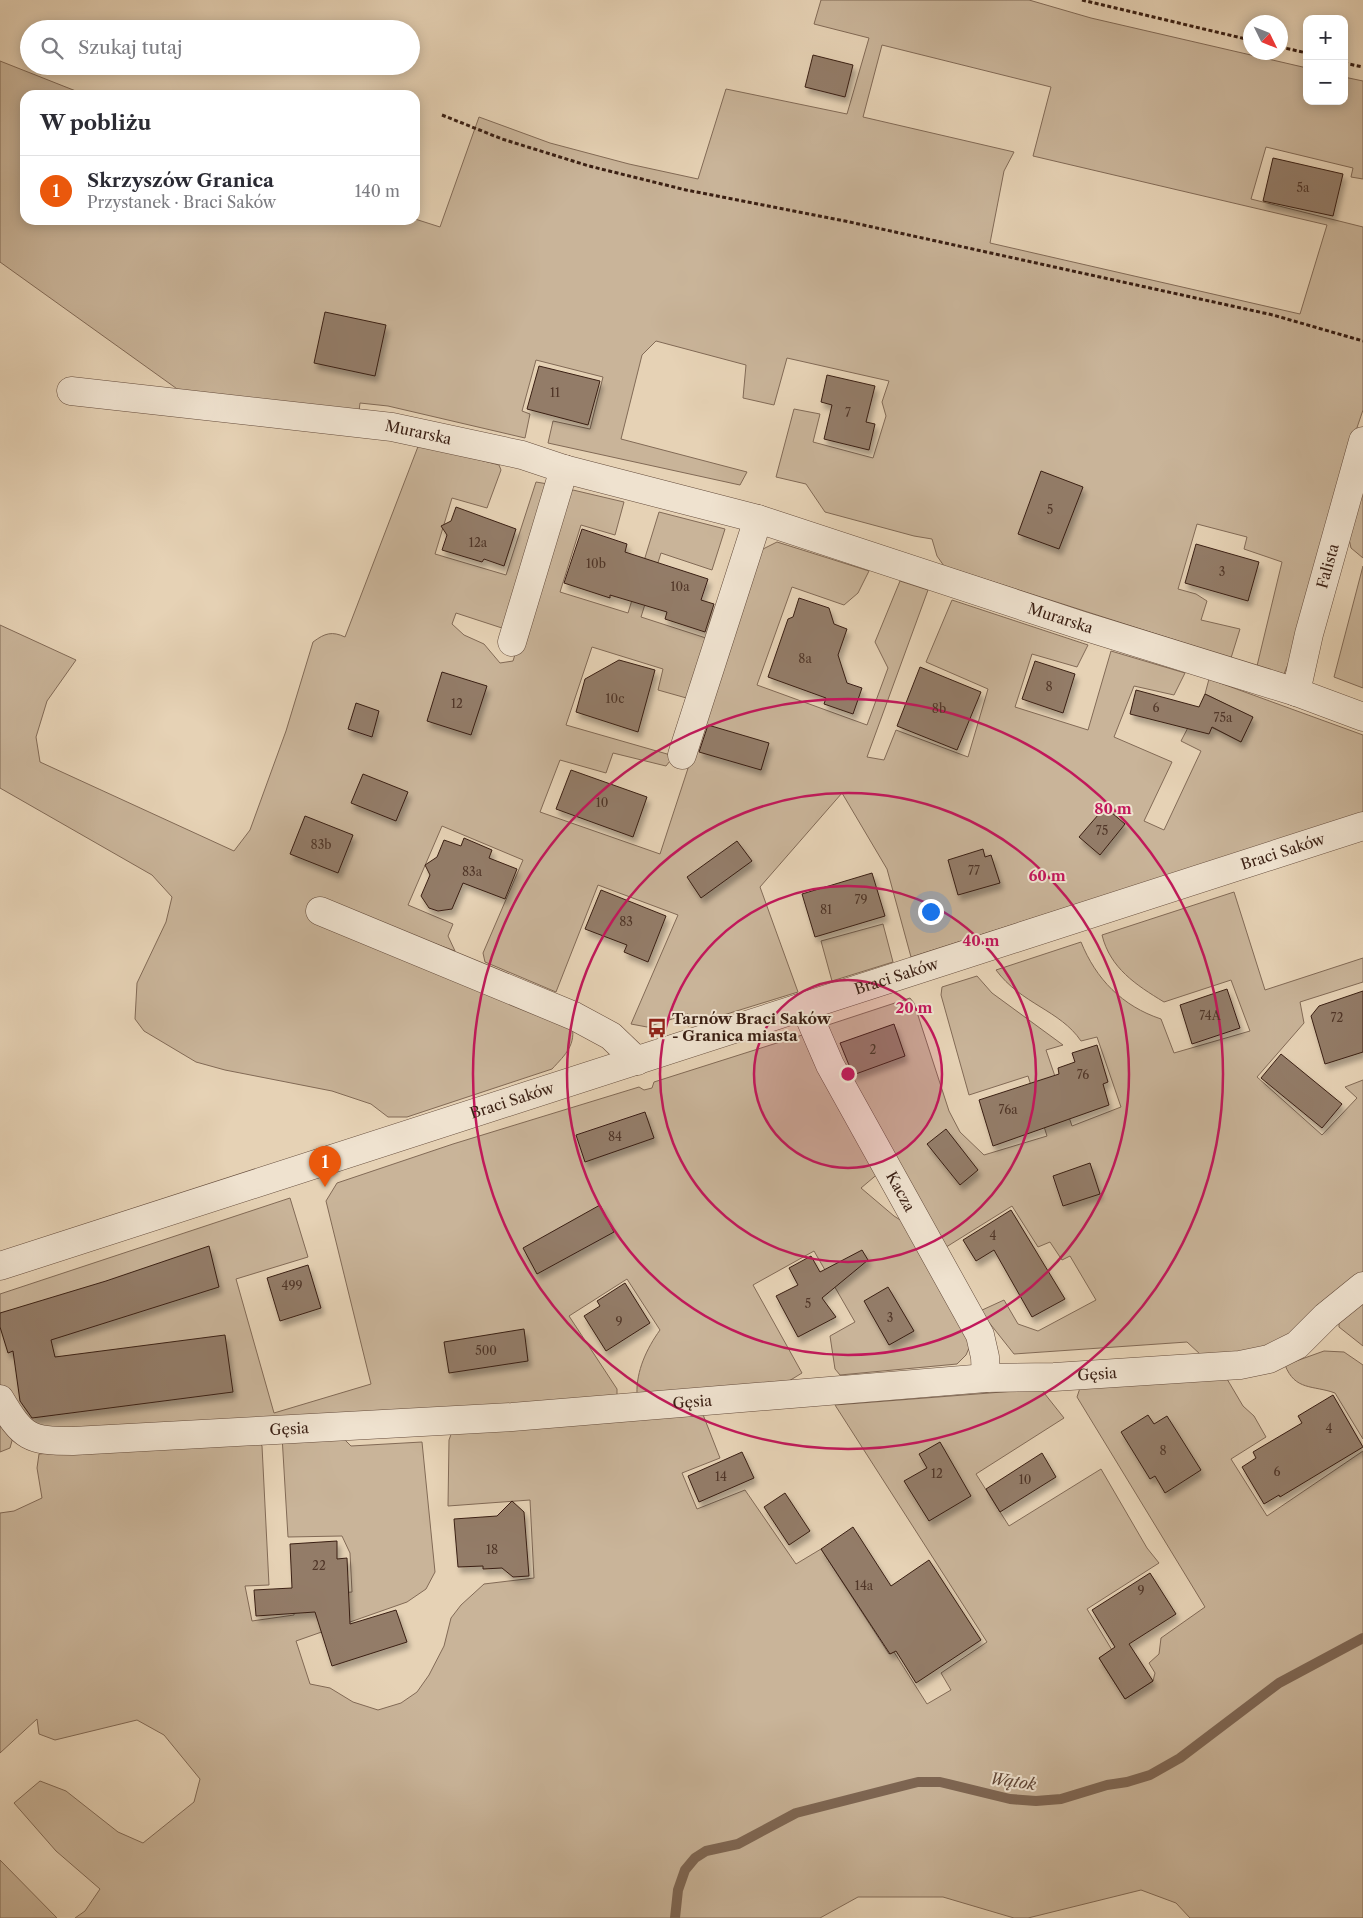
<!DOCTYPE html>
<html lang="pl">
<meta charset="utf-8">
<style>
:root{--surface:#fff;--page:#f7f7f7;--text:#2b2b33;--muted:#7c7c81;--line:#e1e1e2;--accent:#ea580c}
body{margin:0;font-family:"Libre Caslon Text",serif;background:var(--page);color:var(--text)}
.controls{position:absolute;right:15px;top:15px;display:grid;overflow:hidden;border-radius:10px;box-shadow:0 2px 12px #0003}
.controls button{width:45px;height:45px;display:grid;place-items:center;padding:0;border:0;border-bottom:1px solid var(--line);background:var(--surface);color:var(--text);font:25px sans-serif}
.compass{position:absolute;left:1243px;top:15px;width:45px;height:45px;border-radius:50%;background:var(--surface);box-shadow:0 2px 12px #0003;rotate:133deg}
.you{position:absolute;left:930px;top:911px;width:18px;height:18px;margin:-12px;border:4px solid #fff;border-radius:50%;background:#1a73e8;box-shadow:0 0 0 8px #1a73e833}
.badge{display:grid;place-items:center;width:32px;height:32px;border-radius:50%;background:var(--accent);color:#fff;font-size:16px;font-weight:700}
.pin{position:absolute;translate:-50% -41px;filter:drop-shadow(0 1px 2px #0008)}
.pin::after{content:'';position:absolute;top:26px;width:18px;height:15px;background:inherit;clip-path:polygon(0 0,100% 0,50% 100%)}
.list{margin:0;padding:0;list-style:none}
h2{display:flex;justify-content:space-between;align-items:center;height:65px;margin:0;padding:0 20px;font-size:21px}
h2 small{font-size:16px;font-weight:400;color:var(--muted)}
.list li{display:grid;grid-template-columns:32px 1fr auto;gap:15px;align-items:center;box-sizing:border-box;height:70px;padding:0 20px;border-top:1px solid var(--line)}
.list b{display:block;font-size:19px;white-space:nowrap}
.list p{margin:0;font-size:16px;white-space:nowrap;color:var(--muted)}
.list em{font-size:16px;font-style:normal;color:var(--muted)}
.icon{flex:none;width:28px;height:28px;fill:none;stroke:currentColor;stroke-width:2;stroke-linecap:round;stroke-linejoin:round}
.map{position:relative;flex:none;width:1363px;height:1918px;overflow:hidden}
.search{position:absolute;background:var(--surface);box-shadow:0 2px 12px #0003;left:20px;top:20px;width:400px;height:55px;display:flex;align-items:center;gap:12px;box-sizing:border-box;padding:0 18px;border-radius:28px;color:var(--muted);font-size:19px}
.panel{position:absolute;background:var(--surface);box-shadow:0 2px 12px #0003;left:20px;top:90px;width:400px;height:135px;border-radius:15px}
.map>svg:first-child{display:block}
</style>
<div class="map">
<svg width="1363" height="1918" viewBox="0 0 1363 1918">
<defs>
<filter id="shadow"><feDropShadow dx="3" dy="5.5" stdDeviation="2.5" flood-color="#0004"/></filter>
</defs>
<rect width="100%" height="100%" fill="#e6d2b5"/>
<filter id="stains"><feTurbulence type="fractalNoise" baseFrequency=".004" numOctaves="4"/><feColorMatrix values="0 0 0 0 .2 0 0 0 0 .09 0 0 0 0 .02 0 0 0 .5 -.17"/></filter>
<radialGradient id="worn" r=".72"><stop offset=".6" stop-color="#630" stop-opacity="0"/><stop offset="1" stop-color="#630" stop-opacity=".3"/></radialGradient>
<!-- green -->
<g fill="#c9b499" stroke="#826a56" fill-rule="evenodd">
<path d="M821,0H1029L1091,18L1307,68V101H1344V77L1363,81V179L1351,177L1353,168L1266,147L1251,199L1363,227V410L1349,451L1297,642L1284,674L1257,666L1282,562L1244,549L1247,537L1197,524L1178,589L1196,594L1207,601L1201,620L1240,629L1231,658L944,566L937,556L932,539L914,536L825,512L806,484L776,477L794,409L820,414L813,442L873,458L886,416L882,402L889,381L787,358L774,405L743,398L746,365L656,341L642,355L621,439L747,472L740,485L548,443L553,421L590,429L603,377L536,360L522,411L530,414L525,438L388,406L360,403L359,411L180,391L0,262V61L86,95H25V220L415,219L440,227L479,117L550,143L629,164L698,179L726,89L847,114L869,38L814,24ZM882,45L1051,87L1033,156L1327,225L1300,314L990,243L1004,171L1014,152L863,117Z"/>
<path d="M419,444L499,465L501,470L487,508L452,498L435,554L506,575L536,482L548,484L505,629L456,613L452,624L464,635L484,644L500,663L513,661L563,498L573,490L624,502L615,535L581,525L560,592L628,613L659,512L725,529L712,570L661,553L641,617L709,639L690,699L658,690L663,669L592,647L566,725L674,756L666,766L613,753L606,773L560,760L540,812L660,854L759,551L777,542L869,571L858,593L844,605L792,587L757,685L867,725L888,668L875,642L900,581L928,590L867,757L884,760L896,730L968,757L988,689L926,662L952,600L1088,645L1077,667L1032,654L1015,707L1088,730L1111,651L1185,673L1174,695L1134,686L1114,737L1172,762L1144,821L1164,830L1201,751L1181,741L1193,718L1241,742L1252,717L1205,694L1209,679L1363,735V813L911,957L887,869L842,793L760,887L798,992L688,1026V1014L647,1027L631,1024L678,915L598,885L556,992L485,962L483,953L523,860L442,826L408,905L453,924L448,936L455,951L358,916L572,1024C576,1045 566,1054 552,1069L407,1117H388L371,1104L332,1091L225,1070L196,1062L144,1031L135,1019L137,983L166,922L172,897L152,875L0,788V625L76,660L47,701L36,737L40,762L234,851L250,830L286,731L313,642C325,633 332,631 345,637Z"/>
<polygon points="1363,468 1363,558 1351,548 1346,525"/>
<polygon points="1363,566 1363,688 1334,677"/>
<path d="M1234,892L1265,990L1363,958V982L1300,1002L1304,1023L1257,1077L1322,1135L1357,1098L1345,1087L1363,1080V1280L1292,1340L1261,1351L1201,1355L1187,1342L1014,1354L980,1311L1004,1300L1018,1324L1038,1331L1096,1300L1070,1256L1062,1260L1050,1242L1038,1247L1012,1206L943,1249L826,1031L828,1025L910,998L914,1003L949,1111L960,1132L984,1155L1047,1136L1028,1076L969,1095L941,995L942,987L977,976L992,993L1063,1045L1046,1050L1072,1126L1121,1107L1097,1037L1081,1041C1060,1010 1021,1004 996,970L1081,942C1096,979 1122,1006 1161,1019L1174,1053L1250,1031L1231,980L1164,1002C1136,985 1110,968 1102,935Z"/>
<polygon points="883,924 893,962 832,981 821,941"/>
<path d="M802,1035L880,1172L861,1188L894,1216L911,1227L973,1339L966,1355L957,1364L840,1375L835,1369L830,1336L855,1322L814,1251L753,1285L802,1373L784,1384L637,1394C636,1371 647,1348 660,1330L627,1279L569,1316L617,1389V1398L391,1417L30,1429L0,1386V1294L290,1198L308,1257L236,1279L274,1413L371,1384L326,1201L337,1183L453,1144L639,1087L644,1090L652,1088L654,1082Z"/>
<polygon points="1363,1295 1363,1346 1339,1327 1339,1315"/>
<path d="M1324,1351L1344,1352L1363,1365V1439L1335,1393C1313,1385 1295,1391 1285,1365Z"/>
<polygon points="1227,1379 1243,1406 1254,1416 1266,1437 1231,1459 1267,1516 1363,1451 1363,1918 1190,1918 1176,1903 1141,1890 1028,1918 1014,1918 943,1897 858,1897 820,1918 75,1918 85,1911 100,1889 56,1851 14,1803 40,1781 66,1791 118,1832 143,1843 194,1802 200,1779 164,1735 137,1720 55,1740 39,1734 37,1719 0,1753 0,1513 14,1511 42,1498 37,1468 39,1454 256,1436 262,1446 269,1585 245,1586 252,1621 294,1615 295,1596 352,1592 350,1553 342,1536 288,1537 282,1436 340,1435 351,1446 422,1442 435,1572 426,1589 407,1602 296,1641 310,1684 330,1688 353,1702 378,1710 401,1703 417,1692 429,1675 444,1646 451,1618 461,1605 484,1584 534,1578 530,1500 448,1506 449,1440 453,1429 702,1412 720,1458 682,1473 697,1509 745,1490 796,1564 821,1549 889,1654 894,1652 927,1704 951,1690 941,1673 987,1642 835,1405 1041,1389 1064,1418 976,1474 1009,1526 1101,1469 1147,1548 1159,1563 1087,1609 1112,1650 1099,1658 1125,1699 1153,1681 1155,1673 1149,1663 1159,1654 1161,1638 1205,1607 1077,1397 1080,1388"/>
<polygon points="6,1424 13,1437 10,1448 0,1452 0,1427"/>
<polygon points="0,1860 57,1918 0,1918"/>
</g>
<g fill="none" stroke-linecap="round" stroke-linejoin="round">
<!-- stream -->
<polyline stroke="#7e6653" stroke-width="10" points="675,1918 678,1890 685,1870 695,1858 706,1851 738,1844 796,1813 918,1782 940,1782 1010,1799 1036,1801 1061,1799 1107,1785 1127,1782 1150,1775 1180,1758 1279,1683 1363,1638"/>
</g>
<!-- building -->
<g fill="#937c67" stroke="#3a1f13" filter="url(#shadow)">
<polygon points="813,55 853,65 845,97 805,87"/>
<polygon points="1273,158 1343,174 1333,216 1263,201"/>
<polygon points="325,312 386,325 375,376 314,363"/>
<polygon points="539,366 600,381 588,425 527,409"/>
<polygon points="827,375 875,386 866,422 875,424 869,450 824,439 832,405 821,402"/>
<polygon points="1041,471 1083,487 1059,549 1018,534"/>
<polygon points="456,507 516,529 504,566 484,559 482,562 442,550 447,535 441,526 451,521"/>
<polygon points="582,529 627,544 625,552 708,579 701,600 714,604 705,632 665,619 667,612 610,595 610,598 564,583"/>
<polygon points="1196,544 1259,562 1248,601 1185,583"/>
<polygon points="799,598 829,608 834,624 847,629 838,655 847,683 862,688 853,714 824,704 826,698 768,677 788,619 793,617"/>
<polygon points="619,660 655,670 638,732 576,712 585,679"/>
<polygon points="1035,661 1075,674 1063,713 1022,699"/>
<polygon points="920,667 981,692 957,750 897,726"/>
<polygon points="442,672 487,686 471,735 427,721"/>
<polygon points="1136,690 1199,707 1205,694 1253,717 1241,742 1212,727 1209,734 1130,714"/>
<polygon points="356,703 379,711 372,737 348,729"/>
<polygon points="708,725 769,743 761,770 699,752"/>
<polygon points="571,770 647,797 633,837 556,809"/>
<polygon points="363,774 408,792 396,821 351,803"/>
<polygon points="1105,807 1125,824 1100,855 1079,837"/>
<polygon points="305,816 353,835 338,873 290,854"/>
<polygon points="464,838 492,850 489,858 517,869 505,899 463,883 452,909 438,911 429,908 421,896 430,875 425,865 437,857 444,840 461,846"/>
<polygon points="737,841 752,861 701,898 687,877"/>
<polygon points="983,849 985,857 991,855 1000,883 958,895 948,860"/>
<polygon points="872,873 885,916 815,937 802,894"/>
<polygon points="601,890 666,916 648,962 624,952 627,945 585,929"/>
<polygon points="1227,989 1240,1028 1192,1044 1180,1005"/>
<polygon points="1363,991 1363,1052 1325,1064 1311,1016 1319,1006"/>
<polygon points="894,1024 905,1056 853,1075 840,1043"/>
<polygon points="1097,1045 1108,1082 1103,1084 1109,1105 993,1146 979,1100 1059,1074 1058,1068 1075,1062 1072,1053"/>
<polygon points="1281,1054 1342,1104 1322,1128 1261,1078"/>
<polygon points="645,1112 654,1138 585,1162 576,1135"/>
<polygon points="946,1129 978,1170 960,1185 927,1144"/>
<polygon points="1090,1163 1100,1194 1063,1206 1053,1176"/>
<polygon points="600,1205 614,1232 537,1274 523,1248"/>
<polygon points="1011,1210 1065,1299 1032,1317 994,1250 976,1261 963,1240"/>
<polygon points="209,1246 219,1287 51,1340 55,1357 225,1335 233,1392 32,1418 20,1401 13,1351 8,1353 0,1327 0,1313 106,1281"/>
<polygon points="862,1250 868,1260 822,1298 836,1317 798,1337 776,1296 798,1285 789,1268 811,1256 820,1272"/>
<polygon points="308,1265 321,1308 280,1321 267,1278"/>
<polygon points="625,1283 650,1323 606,1351 584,1316 600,1306 597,1301"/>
<polygon points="888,1287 914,1331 889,1345 864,1301"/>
<polygon points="524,1329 528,1361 449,1373 444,1342"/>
<polygon points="1333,1395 1363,1447 1280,1497 1279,1495 1264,1504 1242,1467 1256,1458 1253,1452 1302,1423 1298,1416"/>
<polygon points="1148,1415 1154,1424 1167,1416 1201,1470 1165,1493 1155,1476 1150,1479 1121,1432"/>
<polygon points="940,1442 971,1496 929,1521 904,1481 927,1468 919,1454"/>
<polygon points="742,1452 754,1478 699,1502 688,1476"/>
<polygon points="1042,1453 1056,1477 1000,1512 986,1489"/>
<polygon points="785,1493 810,1531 789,1545 764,1507"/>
<polygon points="512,1501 524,1512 529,1576 513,1577 502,1568 483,1569 483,1566 458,1567 454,1519 497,1516"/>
<polygon points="853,1527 891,1586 929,1560 981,1640 916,1683 896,1651 890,1654 821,1549"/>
<polygon points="337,1541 337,1559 347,1558 350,1624 396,1610 407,1642 332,1666 315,1612 256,1616 254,1590 292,1588 290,1544"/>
<polygon points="1150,1573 1176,1614 1129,1644 1153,1681 1125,1699 1099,1658 1115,1647 1092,1610"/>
</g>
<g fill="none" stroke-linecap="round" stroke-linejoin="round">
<defs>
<g id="minor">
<path id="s1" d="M71,391L392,427L522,455L564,469L758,519L1080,625L1296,692L1363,717"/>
<polyline points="512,642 564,469"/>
<path id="s2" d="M1296,692L1309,634L1363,441"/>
<polyline points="682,755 758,519"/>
<polyline points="320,911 574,1016 611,1036 637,1061"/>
<path id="s3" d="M805,1007L830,1065L980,1335L985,1357L986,1378"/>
<path id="s4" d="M0,1266L1363,826"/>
<path id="s5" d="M0,1399C23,1438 29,1441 73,1441L512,1417L986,1378L1054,1377L1240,1365L1269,1359L1297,1345L1326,1316L1363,1286"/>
</g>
</defs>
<!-- minor casing -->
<use href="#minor" stroke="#654c3c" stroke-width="29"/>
<!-- path -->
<g stroke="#3a1f13" stroke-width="3" stroke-dasharray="4 2.5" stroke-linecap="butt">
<polyline points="1082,0 1250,40"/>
<polyline points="1280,47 1307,53"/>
<polyline points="1344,63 1363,67"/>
<polyline points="442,115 502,139 589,166 686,190 845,221 1273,315 1363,341"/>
</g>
<!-- minor -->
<use href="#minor" stroke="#efe2cf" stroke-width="28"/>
</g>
<!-- distance rings -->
<circle cx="848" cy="1074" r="94" fill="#c2185b" fill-opacity=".12"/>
<g fill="none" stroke="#c2185b" stroke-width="2.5">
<circle cx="848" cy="1074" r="94"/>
<circle cx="848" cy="1074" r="188"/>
<circle cx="848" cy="1074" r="281"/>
<circle cx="848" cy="1074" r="375"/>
</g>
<!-- icons -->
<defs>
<symbol id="bus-bare" viewBox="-9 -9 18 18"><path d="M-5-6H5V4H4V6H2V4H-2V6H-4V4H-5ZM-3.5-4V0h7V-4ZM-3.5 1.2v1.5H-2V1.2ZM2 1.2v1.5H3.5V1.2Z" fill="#8f2418" stroke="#efe2cf" stroke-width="2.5" paint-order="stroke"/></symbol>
</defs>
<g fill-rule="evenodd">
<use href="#bus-bare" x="643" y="1014" width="28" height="28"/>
</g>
<g text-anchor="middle" stroke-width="4" stroke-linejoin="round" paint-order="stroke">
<!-- number labels -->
<g font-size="12" fill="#503628">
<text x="1303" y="192">5a</text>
<text x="555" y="397">11</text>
<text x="848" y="417">7</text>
<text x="1050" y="514">5</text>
<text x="478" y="547">12a</text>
<text x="596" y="568">10b</text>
<text x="1222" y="576">3</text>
<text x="680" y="591">10a</text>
<text x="805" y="663">8a</text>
<text x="1049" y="691">8</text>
<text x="615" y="703">10c</text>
<text x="457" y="708">12</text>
<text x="1156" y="712">6</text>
<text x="939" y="713">8b</text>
<text x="1223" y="722">75a</text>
<text x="602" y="807">10</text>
<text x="1102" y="835">75</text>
<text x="321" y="849">83b</text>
<text x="974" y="875">77</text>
<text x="472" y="876">83a</text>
<text x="861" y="904">79</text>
<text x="826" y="914">81</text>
<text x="626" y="926">83</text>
<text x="1210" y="1020">74A</text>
<text x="1337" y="1022">72</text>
<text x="873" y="1054">2</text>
<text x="1083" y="1079">76</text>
<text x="1008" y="1114">76a</text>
<text x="615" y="1141">84</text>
<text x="993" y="1240">4</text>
<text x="292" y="1290">499</text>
<text x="808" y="1308">5</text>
<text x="890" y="1322">3</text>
<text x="619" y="1326">9</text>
<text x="486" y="1355">500</text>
<text x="1329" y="1433">4</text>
<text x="1163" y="1455">8</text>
<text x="1277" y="1476">6</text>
<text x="937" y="1478">12</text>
<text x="721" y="1481">14</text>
<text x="1025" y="1484">10</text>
<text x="492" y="1554">18</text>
<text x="319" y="1570">22</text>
<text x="864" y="1590">14a</text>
<text x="1141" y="1595">9</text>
</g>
<!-- street labels -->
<g font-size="15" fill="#3a1f13" stroke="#efe2cf">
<text dy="5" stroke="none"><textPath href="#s1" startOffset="350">Murarska</textPath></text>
<text dy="5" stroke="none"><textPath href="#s2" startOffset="130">Falista</textPath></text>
<text dy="5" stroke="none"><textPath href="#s1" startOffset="1019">Murarska</textPath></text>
<text dy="5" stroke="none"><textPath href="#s4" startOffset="1348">Braci Saków</textPath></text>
<text dy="5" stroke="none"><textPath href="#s4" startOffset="942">Braci Saków</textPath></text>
<text dy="5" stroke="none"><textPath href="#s4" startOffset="538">Braci Saków</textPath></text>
<text dy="5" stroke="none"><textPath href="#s3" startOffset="208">Kacza</textPath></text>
<text dy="5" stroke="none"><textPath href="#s5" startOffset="1118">Gęsia</textPath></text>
<text dy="5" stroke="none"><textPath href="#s5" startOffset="712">Gęsia</textPath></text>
<text dy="5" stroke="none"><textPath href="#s5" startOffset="308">Gęsia</textPath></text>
</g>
<!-- poi labels -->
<g font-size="15" font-weight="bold" fill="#3a1f13" stroke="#efe2cf" text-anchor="start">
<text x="672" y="1024">Tarnów Braci Saków<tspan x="672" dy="17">- Granica miasta</tspan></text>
</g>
<!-- water labels -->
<g font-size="16" font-style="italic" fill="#624838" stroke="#efe2cf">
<text transform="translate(1013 1781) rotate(8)" y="6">Wątok</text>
</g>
</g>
<circle cx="848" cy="1074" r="8" fill="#c2185b" stroke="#efe2cf" stroke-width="2.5"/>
<g font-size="15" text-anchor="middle" font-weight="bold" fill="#c2185b" stroke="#efe2cf" stroke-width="4" stroke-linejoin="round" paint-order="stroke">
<text x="1113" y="814">80 m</text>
<text x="1047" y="881">60 m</text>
<text x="981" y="946">40 m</text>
<text x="914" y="1013">20 m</text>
</g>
<rect width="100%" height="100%" filter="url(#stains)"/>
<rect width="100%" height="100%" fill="url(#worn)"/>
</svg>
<div class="controls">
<button>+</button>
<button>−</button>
</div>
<svg class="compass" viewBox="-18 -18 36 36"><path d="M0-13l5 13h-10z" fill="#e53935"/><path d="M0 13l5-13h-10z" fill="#7c7c81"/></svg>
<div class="you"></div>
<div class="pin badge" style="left:325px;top:1187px">1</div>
<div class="search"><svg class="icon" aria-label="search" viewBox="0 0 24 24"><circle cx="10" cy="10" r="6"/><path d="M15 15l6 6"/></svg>Szukaj tutaj</div>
<section class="panel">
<h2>W pobliżu<small></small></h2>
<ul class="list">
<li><span class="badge">1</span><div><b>Skrzyszów Granica</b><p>Przystanek · Braci Saków</p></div><em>140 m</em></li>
</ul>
</section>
</div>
